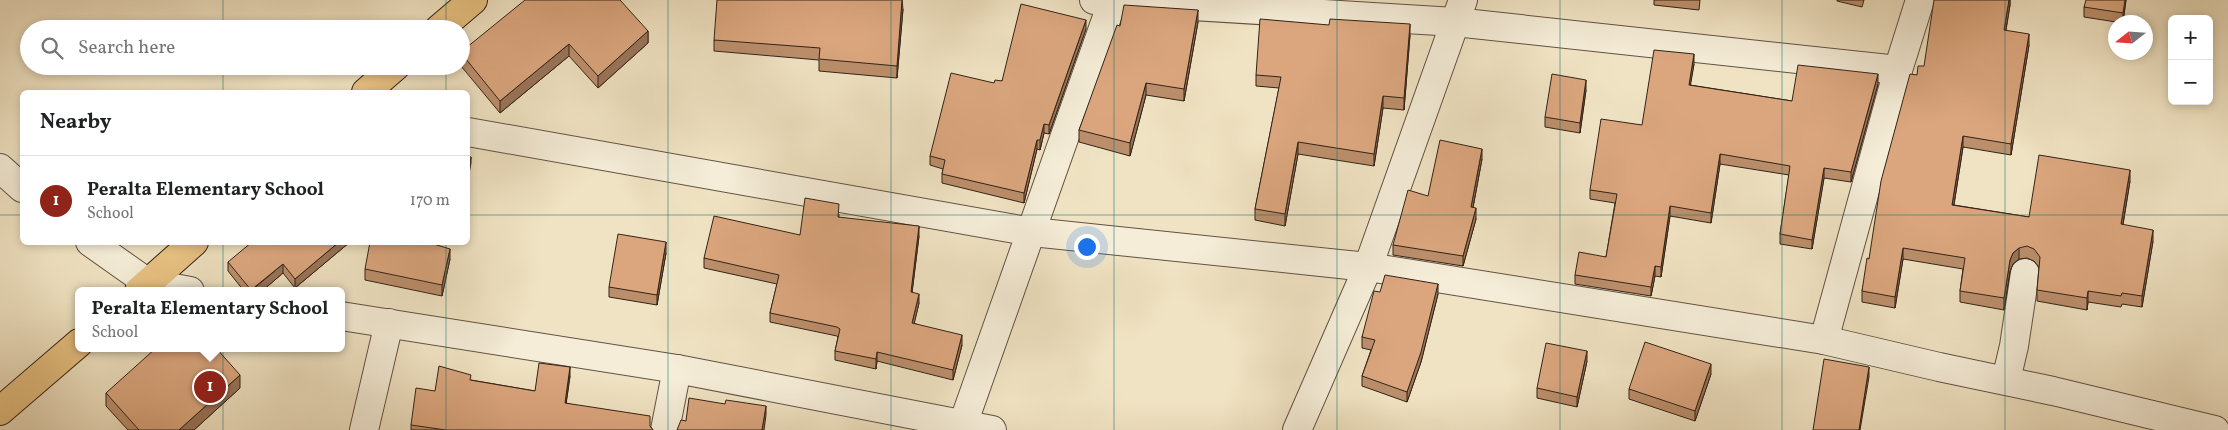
<!DOCTYPE html>
<meta charset="utf-8">
<style>
:root{--surface:#fff;--page:#f2f2f2;--text:#202124;--muted:#757577;--line:#e0e0e0;--accent:#8f2418}
body{margin:0;font-family:Vollkorn,serif;background:var(--page);color:var(--text)}
.controls{position:absolute;right:15px;top:15px;display:grid;overflow:hidden;border-radius:8px;box-shadow:0 2px 8px #0003}
.controls button{width:45px;height:45px;display:grid;place-items:center;padding:0;border:0;border-bottom:1px solid var(--line);background:var(--surface);color:var(--text);font:25px sans-serif}
.compass{position:absolute;left:2108px;top:15px;width:45px;height:45px;border-radius:50%;background:var(--surface);box-shadow:0 2px 8px #0003;rotate:253deg}
.you{position:absolute;left:1086px;top:246px;width:18px;height:18px;margin:-12px;border:4px solid #fff;border-radius:50%;background:#1a73e8;box-shadow:0 0 0 8px #1a73e833}
.badge{display:grid;place-items:center;width:32px;height:32px;border-radius:50%;background:var(--accent);color:#fff;font-size:16px;font-weight:700}
.pin{position:absolute;translate:-50% -50%;border:2px solid #fff;box-shadow:0 1px 5px #0006}
.popup{position:absolute;left:75px;top:287px;width:270px;height:65px;box-sizing:border-box;display:grid;place-content:center;border-radius:8px;background:var(--surface);filter:drop-shadow(0 1px 4px #0005);font-size:16px;white-space:nowrap;color:var(--muted)}
.popup b{font-size:19px;color:var(--text)}
.popup::after{content:'';position:absolute;left:50%;top:100%;margin-left:-10px;border:10px solid transparent;border-top-color:var(--surface)}
.list{margin:0;padding:0;list-style:none}
h2{display:flex;justify-content:space-between;align-items:center;height:65px;margin:0;padding:0 20px;font-size:21px}
h2 small{font-size:16px;font-weight:400;color:var(--muted)}
.list li{display:grid;grid-template-columns:32px 1fr auto;gap:15px;align-items:center;box-sizing:border-box;height:90px;padding:0 20px;border-top:1px solid var(--line)}
.list b{display:block;font-size:19px;white-space:nowrap}
.list p{margin:0;font-size:16px;white-space:nowrap;color:var(--muted)}
.list em{font-size:16px;font-style:normal;color:var(--muted)}
.icon{flex:none;width:28px;height:28px;fill:none;stroke:currentColor;stroke-width:2;stroke-linecap:round;stroke-linejoin:round}
.map{position:relative;flex:none;width:2228px;height:430px;overflow:hidden}
.search{position:absolute;background:var(--surface);box-shadow:0 2px 8px #0003;left:20px;top:20px;width:450px;height:55px;display:flex;align-items:center;gap:12px;box-sizing:border-box;padding:0 18px;border-radius:28px;color:var(--muted);font-size:19px}
.panel{position:absolute;background:var(--surface);box-shadow:0 2px 8px #0003;left:20px;top:90px;width:450px;height:155px;border-radius:8px}
.map>svg:first-child{display:block}
</style>
<div class="map">
<svg width="2228" height="430" viewBox="0 0 2228 430">
<rect width="100%" height="100%" fill="#f0e3c3"/>
<filter id="stains"><feTurbulence type="fractalNoise" baseFrequency=".004" numOctaves="4"/><feColorMatrix values="0 0 0 0 .2 0 0 0 0 .09 0 0 0 0 .02 0 0 0 .5 -.17"/></filter>
<radialGradient id="worn" r=".72"><stop offset=".6" stop-color="#630" stop-opacity="0"/><stop offset="1" stop-color="#630" stop-opacity=".3"/></radialGradient>
<g fill="none" stroke-linecap="round" stroke-linejoin="round">
<defs>
<g id="minor">
<polyline points="1094,0 1455,22 1898,70"/>
<polyline points="468,132 1032,232 1368,267 1824,340 1939,367 2053,391 2215,430"/>
<polyline points="0,168 22,188"/>
<polyline points="90,242 148,283 190,291"/>
<polyline points="341,316 677,369 992,430"/>
<polyline points="1824,340 1898,70 1920,0"/>
<polyline points="2006,380 2014,346 2025,273"/>
<polyline points="963,424 1113,0"/>
<polyline points="364,430 389,323"/>
<polyline points="665,430 677,369"/>
<polyline points="1297,430 1368,267 1463,0"/>
</g>
<g id="major">
<polyline points="439,29 473,0"/>
<polyline points="366,92 396,66"/>
<polyline points="139,291 194,242"/>
<polyline points="0,411 79,343"/>
</g>
</defs>
<!-- minor casing -->
<use href="#minor" stroke="#625242" stroke-width="30"/>
<!-- major casing -->
<use href="#major" stroke="#322217" stroke-width="30"/>
<!-- minor -->
<use href="#minor" stroke="#f5edd8" stroke-width="28"/>
<!-- major -->
<use href="#major" stroke="#e8c282" stroke-width="28"/>
</g>
<!-- wall -->
<g fill="#bc8f6c" stroke="#322217">
<polygon points="1654,0 1700,0 1699,10 1654,5"/>
<polygon points="1837,0 1864,0 1862,7 1837,1"/>
<polygon points="2010,0 2010,5 2006,30 2029,45 2011,155 1963,147 1954,205 2029,217 2130,181 2123,225 2153,241 2142,307 2122,304 2121,307 2088,302 2087,310 2037,301 2037,290 2039,267 2034,261 2027,258 2019,259 2013,264 2010,271 2004,310 1960,302 1960,291 1963,269 1903,259 1895,308 1862,302 1862,291 1869,259 1917,75 1924,66"/>
<polygon points="2126,0 2123,22 2116,22 2084,17 2084,7"/>
<polygon points="903,9 897,78 819,71 819,60 714,51 714,40"/>
<polygon points="1198,22 1184,101 1146,95 1130,156 1079,142 1079,130 1120,26"/>
<polygon points="1086,29 1049,134 1044,133 1040,150 1037,149 1024,203 942,183 942,174 943,169 930,165 930,156 994,83 1002,81"/>
<polygon points="648,31 648,43 598,88 569,56 500,113 461,66 461,52"/>
<polygon points="1410,35 1404,110 1383,108 1374,166 1298,154 1285,226 1255,220 1255,209 1279,88 1256,86 1256,75"/>
<polygon points="1694,64 1690,85 1792,101 1878,84 1851,182 1824,178 1812,249 1780,244 1780,234 1789,175 1720,164 1711,223 1670,216 1661,277 1655,276 1651,296 1575,284 1575,275 1606,257 1615,203 1590,199 1590,190"/>
<polygon points="1586,90 1580,133 1545,127 1545,117"/>
<polygon points="1482,159 1473,208 1476,219 1463,266 1393,255 1393,245 1428,196"/>
<polygon points="839,214 839,218 919,236 912,292 919,303 914,323 962,345 953,380 877,361 876,369 835,360 835,351 838,337 837,336 770,322 770,313 777,284 704,268 704,258 800,235"/>
<polygon points="350,242 295,288 283,273 262,291 244,291 228,271 228,262"/>
<polygon points="666,253 657,305 609,297 609,287"/>
<polygon points="450,259 442,296 365,280 365,269"/>
<polygon points="1380,292 1438,294 1421,362 1407,402 1362,386 1362,376 1371,350 1362,348 1362,337"/>
<polygon points="1587,361 1577,407 1537,398 1537,388"/>
<polygon points="1711,374 1695,421 1629,399 1629,389"/>
<polygon points="570,376 566,403 650,426 653,430 411,430 411,425 435,391 471,380 535,391"/>
<polygon points="240,388 194,430 128,430 106,406 106,393"/>
</g>
<!-- shaded-wall -->
<g fill="#997458" stroke="#322217">
<polygon points="902,0 903,9 897,78 897,66"/>
<polygon points="2009,0 2010,0 2010,5 2004,41 2004,30"/>
<polygon points="2125,0 2126,0 2123,22 2123,13"/>
<polygon points="1198,10 1198,22 1184,101 1184,89"/>
<polygon points="1086,20 1086,29 1049,134 1049,125"/>
<polygon points="1410,24 1410,35 1404,110 1404,98"/>
<polygon points="648,31 648,43 598,88 598,76"/>
<polygon points="2029,34 2029,45 2011,155 2011,144"/>
<polygon points="569,44 569,56 500,113 500,101"/>
<polygon points="1694,54 1694,64 1689,94 1689,85"/>
<polygon points="1878,74 1878,84 1851,182 1851,172"/>
<polygon points="1586,80 1586,90 1580,133 1580,123"/>
<polygon points="1146,83 1146,95 1130,156 1130,143"/>
<polygon points="1383,96 1383,108 1374,166 1374,154"/>
<polygon points="1044,124 1044,133 1040,150 1040,140"/>
<polygon points="1963,136 1963,147 1952,216 1952,205"/>
<polygon points="1037,140 1037,149 1024,203 1024,193"/>
<polygon points="1298,142 1298,154 1285,226 1285,214"/>
<polygon points="1482,149 1482,159 1471,217 1471,207"/>
<polygon points="1720,154 1720,164 1711,223 1711,213"/>
<polygon points="471,157 471,163 468,179 468,174"/>
<polygon points="1824,168 1824,178 1812,249 1812,240"/>
<polygon points="2130,170 2130,181 2121,235 2121,224"/>
<polygon points="1670,206 1670,216 1661,277 1661,267"/>
<polygon points="1476,208 1476,219 1463,266 1463,256"/>
<polygon points="919,226 919,236 911,301 911,292"/>
<polygon points="2153,230 2153,241 2142,307 2142,296"/>
<polygon points="339,242 350,242 295,288 295,279"/>
<polygon points="666,242 666,253 657,305 657,295"/>
<polygon points="1903,248 1903,259 1895,308 1895,297"/>
<polygon points="2019,248 2019,259 2013,264 2010,271 2004,310 2004,298 2010,260 2013,253"/>
<polygon points="450,249 450,259 442,296 442,285"/>
<polygon points="283,264 283,273 262,291 251,291"/>
<polygon points="1655,266 1655,276 1651,296 1651,287"/>
<polygon points="1438,284 1438,294 1421,362 1407,402 1407,392"/>
<polygon points="2088,291 2088,302 2087,310 2087,298"/>
<polygon points="919,294 919,303 912,333 912,323"/>
<polygon points="962,335 962,345 953,380 953,370"/>
<polygon points="1587,351 1587,361 1577,407 1577,397"/>
<polygon points="877,352 877,361 876,369 876,359"/>
<polygon points="1711,364 1711,374 1695,421 1695,411"/>
<polygon points="570,367 570,376 565,412 565,403"/>
<polygon points="1869,367 1869,377 1860,430 1859,430"/>
<polygon points="240,375 240,388 194,430 179,430"/>
<polygon points="766,406 766,415 764,430 762,430"/>
</g>
<!-- building -->
<g fill="#dba67e" stroke="#322217">
<polygon points="525,0 620,0 648,31 598,76 569,44 500,101 461,53 461,52"/>
<polygon points="717,0 902,0 897,66 819,59 820,48 714,40"/>
<polygon points="1934,0 2009,0 2004,30 2029,34 2011,144 1963,136 1952,205 2029,217 2039,155 2130,170 2121,224 2153,230 2142,296 2122,293 2121,296 2088,291 2087,298 2037,290 2040,257 2034,249 2027,246 2019,248 2013,253 2010,260 2004,298 1960,291 1965,258 1903,248 1895,297 1862,291 1867,258 1869,259 1881,181 1910,74 1917,75 1918,66 1924,66"/>
<polygon points="2086,0 2125,0 2123,13 2084,7"/>
<polygon points="1021,4 1086,20 1049,125 1044,124 1040,140 1037,140 1024,193 942,174 945,160 930,156 951,73 994,83 995,80 1002,81"/>
<polygon points="1124,5 1198,10 1184,89 1146,83 1130,143 1079,130 1117,25 1120,26"/>
<polygon points="1260,19 1329,25 1330,19 1410,24 1404,98 1383,96 1374,154 1298,142 1285,214 1255,209 1281,77 1256,75"/>
<polygon points="1654,50 1694,54 1689,85 1792,101 1798,65 1878,74 1851,172 1824,168 1812,240 1780,234 1790,166 1720,154 1711,213 1670,206 1661,267 1655,266 1651,287 1575,275 1579,252 1606,257 1617,194 1590,190 1601,119 1642,125"/>
<polygon points="1552,74 1586,80 1580,123 1545,117"/>
<polygon points="1440,140 1482,149 1471,207 1476,208 1463,256 1393,245 1408,190 1428,196"/>
<polygon points="468,156 471,157 468,174"/>
<polygon points="805,198 839,204 838,217 919,226 911,292 919,294 912,323 962,335 953,370 877,352 876,359 835,351 840,329 837,327 770,313 779,275 704,258 714,216 800,235"/>
<polygon points="618,234 666,242 657,295 609,287"/>
<polygon points="252,242 339,242 295,279 283,264 251,290 228,262"/>
<polygon points="370,242 427,242 450,249 442,285 365,269"/>
<polygon points="1385,275 1438,284 1421,352 1407,392 1362,376 1375,340 1362,337 1374,291 1380,292"/>
<polygon points="1645,342 1711,364 1695,411 1629,389"/>
<polygon points="1546,343 1587,351 1577,397 1537,388"/>
<polygon points="156,348 216,348 240,375 179,430 139,430 106,393"/>
<polygon points="1824,359 1869,367 1859,430 1813,430"/>
<polygon points="539,363 570,367 565,403 650,416 650,426 653,430 446,430 411,425 416,388 435,391 439,366 471,375 470,380 535,391"/>
<polygon points="689,398 725,404 726,400 766,406 762,430 677,430 681,420 686,421"/>
</g>
<!-- grid -->
<path fill="none" stroke="#0f766e" stroke-width="1" stroke-opacity="0.55" d="M223,0V29M446,0V29M668,0V430M891,0V430M1114,0V430M1337,0V430M1560,0V430M1782,0V430M2005,0V430M223,66V92M446,66V92M0,215H22M468,215H2228M223,242V430M446,242V430"/>
<rect width="100%" height="100%" filter="url(#stains)"/>
<rect width="100%" height="100%" fill="url(#worn)"/>
</svg>
<div class="controls">
<button>+</button>
<button>−</button>
</div>
<svg class="compass" viewBox="-18 -18 36 36"><path d="M0-13l5 13h-10z" fill="#e53935"/><path d="M0 13l5-13h-10z" fill="#757577"/></svg>
<div class="you"></div>
<div class="pin badge" style="left:210px;top:387px">1</div>
<div class="popup"><b>Peralta Elementary School</b>School</div>
<div class="search"><svg class="icon" aria-label="search" viewBox="0 0 24 24"><circle cx="10" cy="10" r="6"/><path d="M15 15l6 6"/></svg>Search here</div>
<section class="panel">
<h2>Nearby<small></small></h2>
<ul class="list">
<li><span class="badge">1</span><div><b>Peralta Elementary School</b><p>School</p></div><em>170 m</em></li>
</ul>
</section>
</div>
